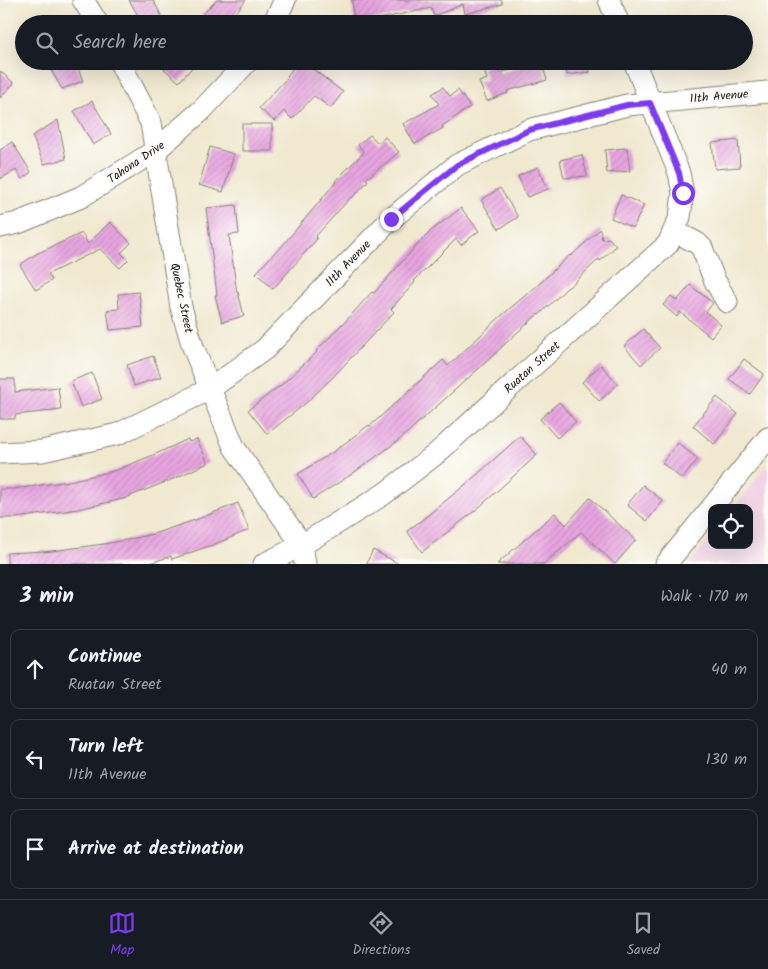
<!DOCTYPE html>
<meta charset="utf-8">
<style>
:root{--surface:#171b24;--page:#242831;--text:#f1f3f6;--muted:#9ea1a6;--line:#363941;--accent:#7c3aed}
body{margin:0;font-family:Kalam,sans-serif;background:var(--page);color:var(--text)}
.controls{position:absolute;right:15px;bottom:15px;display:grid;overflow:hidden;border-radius:10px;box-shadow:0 5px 20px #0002}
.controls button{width:45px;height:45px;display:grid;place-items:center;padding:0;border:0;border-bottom:1px solid var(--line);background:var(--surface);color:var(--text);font:25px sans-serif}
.stop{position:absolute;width:15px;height:15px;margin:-11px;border:4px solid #7c3aed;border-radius:50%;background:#fff}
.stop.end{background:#7c3aed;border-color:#fff;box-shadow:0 1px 5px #0008}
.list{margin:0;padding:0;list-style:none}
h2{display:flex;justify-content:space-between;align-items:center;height:65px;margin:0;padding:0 20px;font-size:21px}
h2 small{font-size:16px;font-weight:400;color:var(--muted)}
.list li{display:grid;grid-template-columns:32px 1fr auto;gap:15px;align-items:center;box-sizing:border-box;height:80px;margin:0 10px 10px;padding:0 10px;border:1px solid var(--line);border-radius:10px}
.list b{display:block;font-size:19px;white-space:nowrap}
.list p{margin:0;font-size:16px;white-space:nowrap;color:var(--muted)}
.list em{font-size:16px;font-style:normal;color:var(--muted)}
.icon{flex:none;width:28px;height:28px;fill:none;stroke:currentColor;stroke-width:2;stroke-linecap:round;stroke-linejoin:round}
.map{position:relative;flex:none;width:768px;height:564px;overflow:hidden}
.search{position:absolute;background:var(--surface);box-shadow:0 5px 20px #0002;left:15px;right:15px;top:15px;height:55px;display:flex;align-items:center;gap:12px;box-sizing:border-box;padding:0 18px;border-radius:28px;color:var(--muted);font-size:19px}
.sheet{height:335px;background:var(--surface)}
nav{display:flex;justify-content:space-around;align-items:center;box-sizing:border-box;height:70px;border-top:1px solid var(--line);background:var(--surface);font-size:14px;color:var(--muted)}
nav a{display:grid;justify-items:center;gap:2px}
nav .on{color:var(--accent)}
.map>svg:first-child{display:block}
</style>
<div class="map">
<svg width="768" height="564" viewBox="0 0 768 564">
<defs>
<pattern id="building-hatch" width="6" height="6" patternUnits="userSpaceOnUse" patternTransform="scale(1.25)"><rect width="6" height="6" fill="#e7a5e0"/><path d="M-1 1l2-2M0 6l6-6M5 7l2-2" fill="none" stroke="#c68dc0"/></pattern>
</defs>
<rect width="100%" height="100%" fill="#fdfcf7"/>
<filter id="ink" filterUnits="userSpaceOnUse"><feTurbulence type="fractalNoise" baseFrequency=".02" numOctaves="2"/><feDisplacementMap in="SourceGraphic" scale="10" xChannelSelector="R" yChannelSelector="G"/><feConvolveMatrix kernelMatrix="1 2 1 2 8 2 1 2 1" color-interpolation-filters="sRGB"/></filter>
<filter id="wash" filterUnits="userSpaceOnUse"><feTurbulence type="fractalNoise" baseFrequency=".0096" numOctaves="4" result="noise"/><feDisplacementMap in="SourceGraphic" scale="20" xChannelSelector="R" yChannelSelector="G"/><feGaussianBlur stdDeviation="1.12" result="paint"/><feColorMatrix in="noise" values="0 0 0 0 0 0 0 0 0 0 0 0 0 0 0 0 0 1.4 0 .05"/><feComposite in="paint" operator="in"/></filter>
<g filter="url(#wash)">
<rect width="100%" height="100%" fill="#f0e9d0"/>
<!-- built -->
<polygon fill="#f0d0e4" points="768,463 768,564 689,564 712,536 712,545 749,545 749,508 734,508"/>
<g id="blocks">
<!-- building -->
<g fill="url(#building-hatch)">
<polygon points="129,0 153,0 166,24 143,24"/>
<polygon points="217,0 246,0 227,24 193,24"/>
<polygon points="352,0 502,0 502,4 465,14 463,4 434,16 431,8 374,20 374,24 354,24"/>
<polygon points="46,61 75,61 83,81 62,89"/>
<polygon points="171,61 198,61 179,82 164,69"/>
<polygon points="298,61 302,61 343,92 331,108 314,96 292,119 284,111 274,121 259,108 288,77 287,76"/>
<polygon points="541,61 547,80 507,91 508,93 487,101 479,82 487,79 483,68 496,63 500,73"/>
<polygon points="565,61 588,61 590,72 567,75"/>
<polygon points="0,71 14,83 0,98"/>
<polygon points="443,87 450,96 458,90 470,107 442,126 443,128 415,144 403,124 439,104 432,94"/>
<polygon points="92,101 111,134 93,145 74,111"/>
<polygon points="58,120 66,159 44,164 32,136"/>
<rect x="242" y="124" width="30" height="27"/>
<polygon points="370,135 378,143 385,137 399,152 366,179 368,181 352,198 351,197 315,237 317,239 273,289 256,273 276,251 277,252 336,182 335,181 364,152 358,145"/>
<polygon points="738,140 740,167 715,169 712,143"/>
<polygon points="12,142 31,172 22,179 16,170 0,179 0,150"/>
<polygon points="210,147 234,154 223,192 199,185"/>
<polygon points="627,148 630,171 607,173 605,150"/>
<polygon points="582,155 587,176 564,178 560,160"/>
<polygon points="538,167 548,189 527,197 518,176"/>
<polygon points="500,188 518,217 499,229 481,200"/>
<polygon points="621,195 644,205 633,228 611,218"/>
<polygon points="236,205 239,234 229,235 237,293 238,292 244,316 222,322 215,295 217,295 206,208"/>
<polygon points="461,208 479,231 461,245 456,239 414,281 415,282 391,309 394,312 332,378 306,403 267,434 248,410 278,387 278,388 317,352 316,351 329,338 342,324 342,325 372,292 374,293 419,243 432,230"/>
<polygon points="110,222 131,243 121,253 128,260 120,268 100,249 48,274 52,280 36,290 20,265 36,254 82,233 88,244"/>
<polygon points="600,229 602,239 609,238 616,246 600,261 599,259 577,280 569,287 568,287 539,315 538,314 508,341 485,363 398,441 349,476 313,499 298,474 333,452 369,425 370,426 443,360 448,366 501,316 540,283 570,255 571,256"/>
<polygon points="690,285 713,303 706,312 721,325 711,337 680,312 677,317 663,305 671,296 677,301"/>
<polygon points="139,292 143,327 110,330 107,310 119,309 118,294"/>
<polygon points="643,329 660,348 641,365 624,346"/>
<polygon points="153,356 161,377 134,386 127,365"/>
<polygon points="744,359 764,374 750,394 729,379"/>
<polygon points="601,365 618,384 599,401 582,382"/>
<polygon points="92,373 102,399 81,407 71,381"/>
<polygon points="0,379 15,379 15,392 58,387 61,410 15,415 15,419 0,419"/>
<polygon points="717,397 738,414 714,444 693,426"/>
<polygon points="559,402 576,422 557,438 540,419"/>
<polygon points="520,436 537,455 476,510 422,552 407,531 427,516 471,480"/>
<polygon points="188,439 189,442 197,439 208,463 173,479 123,499 78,509 16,518 0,518 0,489 14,489 69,481 114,471 158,453"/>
<polygon points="678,443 698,459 682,479 662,463"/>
<polygon points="643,485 663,501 647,521 627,505"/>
<polygon points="590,498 636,540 615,564 581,532 544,564 497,564 555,513 566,525"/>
<polygon points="238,503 249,530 215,544 172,559 171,556 147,564 7,564 7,553 44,551 44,552 104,544 126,540 153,534 198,519"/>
<polygon points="373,550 399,564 366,564"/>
</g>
</g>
</g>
<g filter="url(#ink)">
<use href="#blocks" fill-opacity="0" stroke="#868276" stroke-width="1"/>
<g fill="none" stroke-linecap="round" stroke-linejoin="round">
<defs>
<g id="minor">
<polyline points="83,0 98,24"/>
<polyline points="609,0 619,24"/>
<polyline points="273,24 285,0"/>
<polyline points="119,61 151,123 181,307 193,347 234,447 302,545 305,564"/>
<polyline points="0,227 18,223 81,197 155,151 202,110 248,61"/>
<polyline points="674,231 697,243 702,248 714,279 727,302"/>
<polyline points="0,453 42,451 118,434 210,389 265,349 391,219 457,165 529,130 627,105 768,92"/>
<polyline points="264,564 302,545 384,494 436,454 668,244 680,217 683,193 679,173 634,61"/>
<polyline points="666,564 768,438"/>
</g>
</defs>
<!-- minor casing -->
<use href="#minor" stroke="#868276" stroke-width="23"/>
<!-- minor -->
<use href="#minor" stroke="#fff" stroke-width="21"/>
</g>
</g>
<g fill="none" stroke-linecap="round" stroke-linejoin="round" filter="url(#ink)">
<!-- route -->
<polyline stroke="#7c3aed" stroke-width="6" points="391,219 457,165 529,130 627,105 650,103 679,173 683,193"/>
</g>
<g text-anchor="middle" stroke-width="4" stroke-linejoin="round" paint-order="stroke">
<!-- street labels -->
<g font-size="12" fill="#1c1c1c" stroke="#fdfcf7">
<text transform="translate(719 96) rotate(-5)" y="4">11th Avenue</text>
<text transform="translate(136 162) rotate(-34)" y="4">Tahona Drive</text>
<text transform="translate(348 263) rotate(-46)" y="4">11th Avenue</text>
<text transform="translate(182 298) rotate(78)" y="4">Quebec Street</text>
<text transform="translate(532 367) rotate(-42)" y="4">Ruatan Street</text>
</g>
</g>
</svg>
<div class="controls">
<button><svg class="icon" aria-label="locate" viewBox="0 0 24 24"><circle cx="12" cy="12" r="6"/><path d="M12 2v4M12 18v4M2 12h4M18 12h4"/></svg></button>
</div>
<div class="stop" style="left:683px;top:193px"></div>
<div class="stop end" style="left:391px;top:219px"></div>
<div class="search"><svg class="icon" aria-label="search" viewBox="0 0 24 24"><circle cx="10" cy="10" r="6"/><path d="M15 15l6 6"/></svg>Search here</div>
</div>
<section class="sheet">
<h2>3 min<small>Walk · 170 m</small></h2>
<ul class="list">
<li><svg class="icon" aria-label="ahead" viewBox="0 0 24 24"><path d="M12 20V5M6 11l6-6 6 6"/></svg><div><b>Continue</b><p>Ruatan Street</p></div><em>40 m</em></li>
<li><svg class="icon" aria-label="left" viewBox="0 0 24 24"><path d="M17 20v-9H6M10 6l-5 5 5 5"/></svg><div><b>Turn left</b><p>11th Avenue</p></div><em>130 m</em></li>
<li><svg class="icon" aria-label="arrive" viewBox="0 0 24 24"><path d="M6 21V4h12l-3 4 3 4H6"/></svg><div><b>Arrive at destination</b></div></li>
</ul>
</section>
<nav>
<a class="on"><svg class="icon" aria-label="map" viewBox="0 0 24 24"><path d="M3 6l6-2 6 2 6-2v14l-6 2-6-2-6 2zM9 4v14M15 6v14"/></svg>Map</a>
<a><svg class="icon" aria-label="directions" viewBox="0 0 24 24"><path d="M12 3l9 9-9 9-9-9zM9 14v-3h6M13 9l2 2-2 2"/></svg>Directions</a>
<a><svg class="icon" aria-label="saved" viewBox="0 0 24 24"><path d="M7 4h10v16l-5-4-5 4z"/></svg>Saved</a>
</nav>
